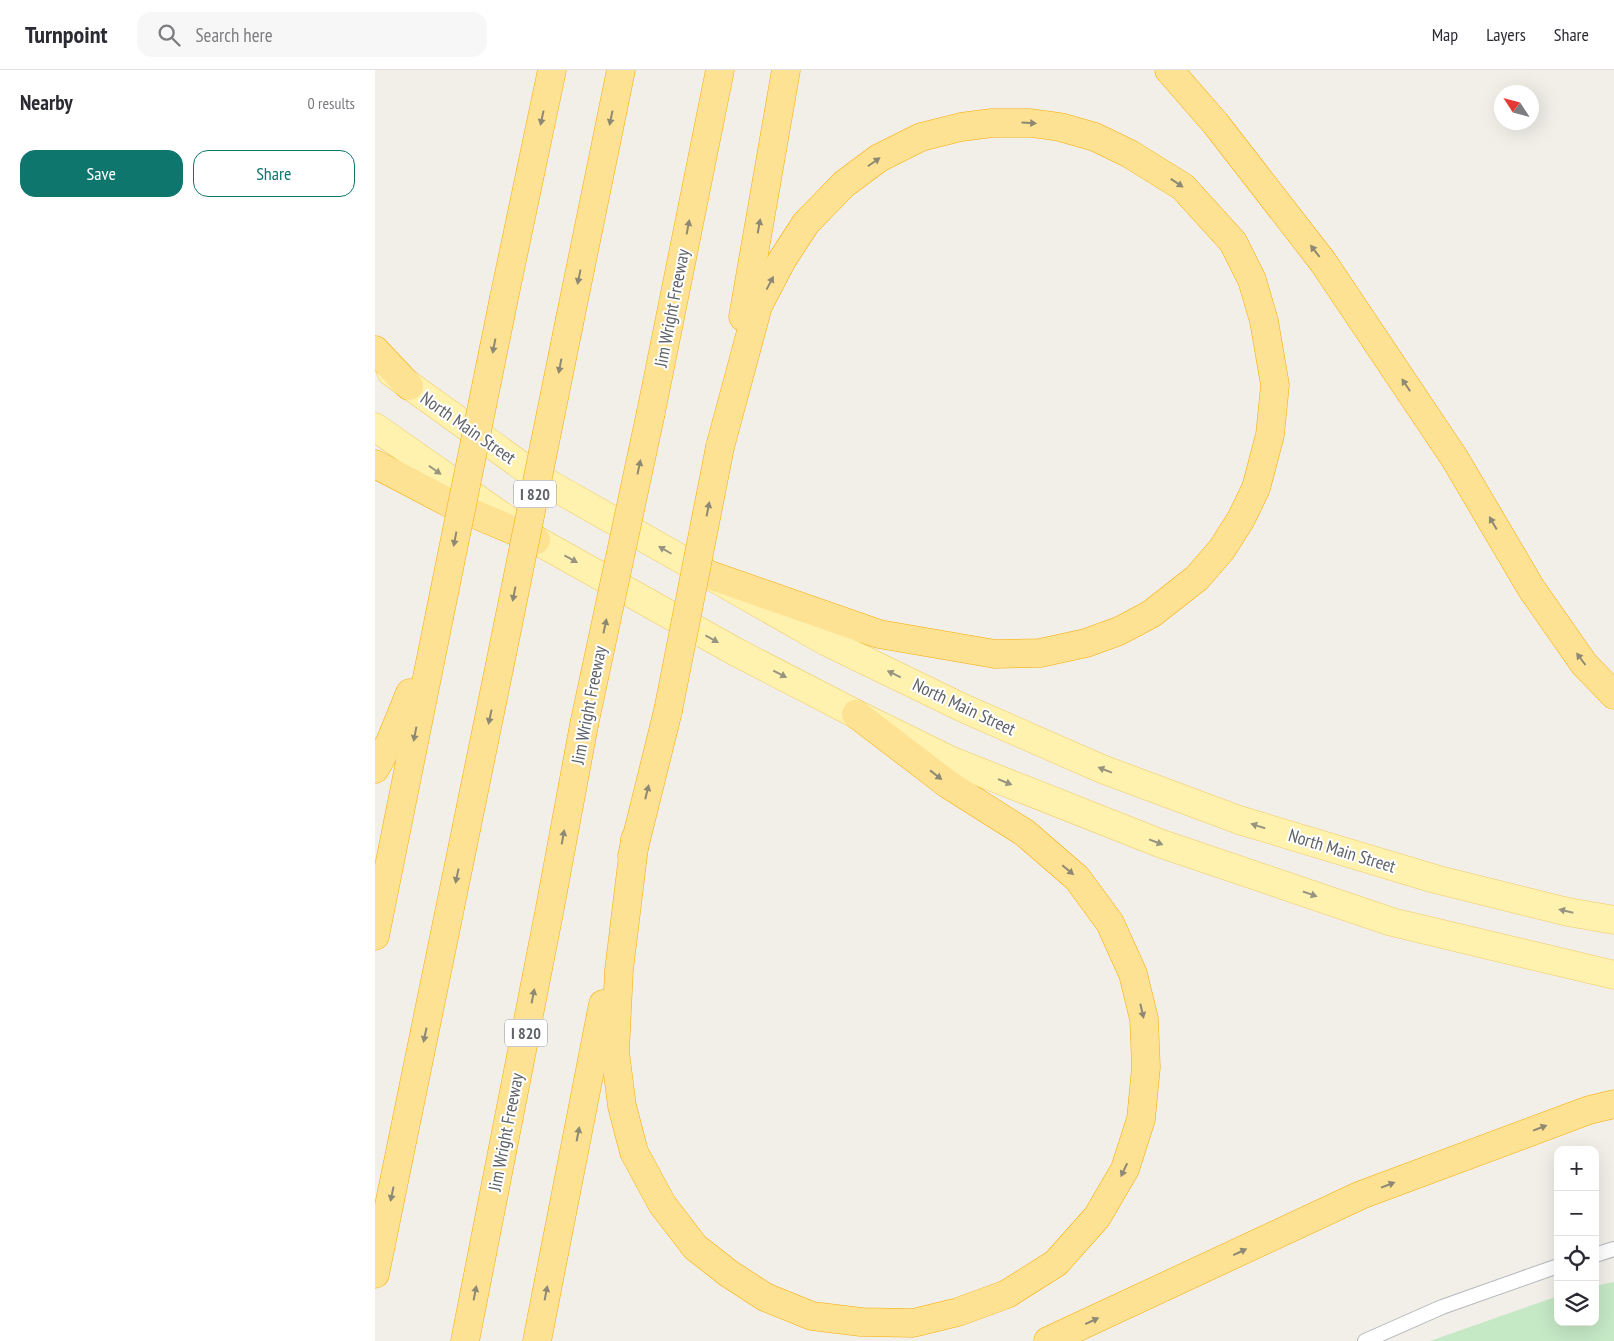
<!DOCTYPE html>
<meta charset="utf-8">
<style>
:root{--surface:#fff;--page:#f7f7f7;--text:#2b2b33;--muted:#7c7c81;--line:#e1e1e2;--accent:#0f766e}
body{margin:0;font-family:"PT Sans Narrow",sans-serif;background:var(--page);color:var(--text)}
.controls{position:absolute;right:15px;bottom:15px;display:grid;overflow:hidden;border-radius:10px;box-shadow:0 5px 20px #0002}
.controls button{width:45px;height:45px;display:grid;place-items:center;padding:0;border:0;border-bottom:1px solid var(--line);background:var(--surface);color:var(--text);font:25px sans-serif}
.compass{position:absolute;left:1119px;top:15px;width:45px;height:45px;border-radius:50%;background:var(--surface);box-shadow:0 5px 20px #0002;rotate:306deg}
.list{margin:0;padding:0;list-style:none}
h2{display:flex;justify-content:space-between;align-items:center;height:65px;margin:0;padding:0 20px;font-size:21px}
h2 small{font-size:16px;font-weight:400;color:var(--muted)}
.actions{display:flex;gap:10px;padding:15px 20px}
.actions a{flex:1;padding:11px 0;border:1px solid var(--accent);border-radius:15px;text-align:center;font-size:18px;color:var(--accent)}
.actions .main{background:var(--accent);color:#fff}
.icon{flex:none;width:28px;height:28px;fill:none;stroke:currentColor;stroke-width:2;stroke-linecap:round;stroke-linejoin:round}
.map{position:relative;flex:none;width:1239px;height:1271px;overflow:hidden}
header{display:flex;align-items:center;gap:30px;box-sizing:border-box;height:70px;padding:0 25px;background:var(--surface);border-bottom:1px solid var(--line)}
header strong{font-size:24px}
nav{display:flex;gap:28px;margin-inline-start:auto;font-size:18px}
.search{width:350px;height:45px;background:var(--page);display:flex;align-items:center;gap:12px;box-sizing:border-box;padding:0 18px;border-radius:15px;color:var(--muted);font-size:19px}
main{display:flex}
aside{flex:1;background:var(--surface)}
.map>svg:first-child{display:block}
</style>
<header>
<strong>Turnpoint</strong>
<div class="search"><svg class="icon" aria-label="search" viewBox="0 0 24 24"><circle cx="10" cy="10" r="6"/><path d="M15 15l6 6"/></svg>Search here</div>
<nav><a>Map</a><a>Layers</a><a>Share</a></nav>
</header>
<main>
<aside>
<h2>Nearby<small>0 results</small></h2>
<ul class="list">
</ul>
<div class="actions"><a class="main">Save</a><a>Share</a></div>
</aside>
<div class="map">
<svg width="1239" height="1271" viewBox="0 0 1239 1271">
<rect width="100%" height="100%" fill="#f1efe8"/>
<!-- green -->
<polygon fill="#c5e8c5" points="1239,1212 1239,1271 1055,1271 1183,1226 1183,1252 1220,1252 1220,1216"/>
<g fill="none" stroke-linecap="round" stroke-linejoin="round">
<defs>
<g id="service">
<polyline points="1220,1185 1239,1179"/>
<polyline points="990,1271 1067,1237 1183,1196"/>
</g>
<g id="primary">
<polyline points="16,302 162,407 452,572 588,638 727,699 864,750 1060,809 1193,842 1239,850"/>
<polyline points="0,357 161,470 361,582 481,644 577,691 787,774 1017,852 1239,905"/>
</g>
<g id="motorway">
<polyline points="794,0 841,54 948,192 1080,389 1156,518 1209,594 1239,625"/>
<polyline points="129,228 177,0"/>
<polyline points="368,247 411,0"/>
<polyline points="195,249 246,0"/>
<polyline points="0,280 34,316"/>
<polyline points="276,342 345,0"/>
<polyline points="0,394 78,435 161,470"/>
<polyline points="332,504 504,564 620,584 665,583 711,573 744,561 776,544 822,508 847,479 866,449 881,418 895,365 900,315 889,251 877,210 858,172 808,117 755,84 720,67 685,57 656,53 617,53 586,57 546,67 504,88 469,114 431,153 407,190 383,236 345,377"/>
<polyline points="0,699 15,672 35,623"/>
<polyline points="260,769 244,900 240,982 247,1036 259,1082 287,1134 320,1177 353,1203 390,1227 437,1246 486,1252 538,1253 583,1242 632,1224 681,1193 722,1147 750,1099 766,1049 771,997 769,949 758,904 735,853 702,808 650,763 574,715 481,644"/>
<polyline points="257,786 293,641"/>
<polyline points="0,866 64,548"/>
<polyline points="0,1204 124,599"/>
<polyline points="90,1271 174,843 209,655"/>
<polyline points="162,1271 228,934"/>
<polyline points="673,1271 986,1125 1214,1040 1239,1034"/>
</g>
</defs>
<!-- service casing -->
<use href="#service" stroke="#b5b8bc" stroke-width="16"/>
<!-- primary casing -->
<use href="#primary" stroke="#f2c960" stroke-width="29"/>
<!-- motorway casing -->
<use href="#motorway" stroke="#f9ab00" stroke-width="29"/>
<!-- service -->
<use href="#service" stroke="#fff" stroke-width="14"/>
<!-- primary -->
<use href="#primary" stroke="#fff2af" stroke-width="28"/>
<!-- motorway -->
<use href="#motorway" stroke="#fde293" stroke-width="28"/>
<defs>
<g id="motorway-bridge">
<polyline points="64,548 129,228"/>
<polyline points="124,599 195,249"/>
<polyline points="293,641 345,377"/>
<polyline points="209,655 276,342"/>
</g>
</defs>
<!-- motorway-bridge casing -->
<use href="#motorway-bridge" stroke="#f9ab00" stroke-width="29" stroke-linecap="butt"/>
<!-- motorway-bridge -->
<use href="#motorway-bridge" stroke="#fde293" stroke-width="28"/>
</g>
<!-- one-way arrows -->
<defs><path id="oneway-solid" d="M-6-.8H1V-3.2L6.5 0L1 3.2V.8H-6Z" transform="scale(1.25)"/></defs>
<g fill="#8e8975">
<use href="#oneway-solid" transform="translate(167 48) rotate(102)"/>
<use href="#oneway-solid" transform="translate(236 48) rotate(102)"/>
<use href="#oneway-solid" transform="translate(654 53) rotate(3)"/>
<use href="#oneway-solid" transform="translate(499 92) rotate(-35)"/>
<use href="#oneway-solid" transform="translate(802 113) rotate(34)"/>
<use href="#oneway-solid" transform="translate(384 156) rotate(-80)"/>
<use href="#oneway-solid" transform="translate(313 157) rotate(-79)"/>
<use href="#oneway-solid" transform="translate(940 181) rotate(-128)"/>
<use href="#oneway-solid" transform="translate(204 207) rotate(102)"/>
<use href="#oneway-solid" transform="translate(395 213) rotate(-62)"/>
<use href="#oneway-solid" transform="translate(119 276) rotate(101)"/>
<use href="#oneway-solid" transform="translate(185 296) rotate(101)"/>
<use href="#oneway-solid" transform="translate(1031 315) rotate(-124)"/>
<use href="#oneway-solid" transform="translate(264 397) rotate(-78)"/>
<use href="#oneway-solid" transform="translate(333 439) rotate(-79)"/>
<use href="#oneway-solid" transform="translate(1118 453) rotate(-120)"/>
<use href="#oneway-solid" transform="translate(80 469) rotate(101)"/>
<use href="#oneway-solid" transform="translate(139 524) rotate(101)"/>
<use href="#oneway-solid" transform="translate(230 556) rotate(-78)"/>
<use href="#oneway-solid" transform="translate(1206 589) rotate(-127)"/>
<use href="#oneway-solid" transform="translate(115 647) rotate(102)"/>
<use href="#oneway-solid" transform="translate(40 664) rotate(101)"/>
<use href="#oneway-solid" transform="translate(561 705) rotate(38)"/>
<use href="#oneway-solid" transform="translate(272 722) rotate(-76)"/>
<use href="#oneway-solid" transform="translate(188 767) rotate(-80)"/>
<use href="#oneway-solid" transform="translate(693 800) rotate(40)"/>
<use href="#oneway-solid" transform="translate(82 806) rotate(102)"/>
<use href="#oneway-solid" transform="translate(158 926) rotate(-79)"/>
<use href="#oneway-solid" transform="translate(767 941) rotate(77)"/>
<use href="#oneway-solid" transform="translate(50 965) rotate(102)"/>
<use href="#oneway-solid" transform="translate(1165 1058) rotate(-21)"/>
<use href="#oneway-solid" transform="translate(203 1064) rotate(-79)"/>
<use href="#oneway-solid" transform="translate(749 1100) rotate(115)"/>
<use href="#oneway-solid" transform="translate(1013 1115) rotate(-21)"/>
<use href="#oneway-solid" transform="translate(17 1124) rotate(102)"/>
<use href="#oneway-solid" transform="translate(865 1182) rotate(-25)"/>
<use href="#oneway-solid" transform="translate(100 1223) rotate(-79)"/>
<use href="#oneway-solid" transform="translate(171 1223) rotate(-79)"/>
<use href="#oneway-solid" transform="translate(717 1251) rotate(-25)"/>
</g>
<g fill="#979581">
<use href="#oneway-solid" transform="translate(60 400) rotate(35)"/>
<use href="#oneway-solid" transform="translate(290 480) rotate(-150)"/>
<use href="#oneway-solid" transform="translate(196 489) rotate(29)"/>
<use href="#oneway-solid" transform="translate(337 569) rotate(29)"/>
<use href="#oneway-solid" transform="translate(405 604) rotate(27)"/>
<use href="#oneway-solid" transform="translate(519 604) rotate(-154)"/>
<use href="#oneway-solid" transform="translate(730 700) rotate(-159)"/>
<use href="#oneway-solid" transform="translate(630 712) rotate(22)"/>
<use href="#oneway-solid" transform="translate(883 756) rotate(-163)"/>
<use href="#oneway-solid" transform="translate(781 772) rotate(21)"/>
<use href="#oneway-solid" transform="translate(935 824) rotate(19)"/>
<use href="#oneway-solid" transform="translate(1191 841) rotate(-167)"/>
</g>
<g text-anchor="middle" stroke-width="4" stroke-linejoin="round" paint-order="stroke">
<!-- shield labels -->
<g fill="#fff" stroke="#8f9295" stroke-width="1">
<rect x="139" y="410.5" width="42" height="27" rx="4"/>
<rect x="130" y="949.5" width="42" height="27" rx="4"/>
</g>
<g font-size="16" font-weight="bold" fill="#5f6368">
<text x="160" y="430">I 820</text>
<text x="151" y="969">I 820</text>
</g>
<!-- street labels -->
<g font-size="18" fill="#5f6368" stroke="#fff">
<text transform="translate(297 238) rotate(-79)" y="6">Jim Wright Freeway</text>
<text transform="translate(93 358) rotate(35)" y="6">North Main Street</text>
<text transform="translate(214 635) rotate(-79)" y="6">Jim Wright Freeway</text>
<text transform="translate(589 637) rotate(25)" y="6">North Main Street</text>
<text transform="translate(967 781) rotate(17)" y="6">North Main Street</text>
<text transform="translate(131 1062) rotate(-79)" y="6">Jim Wright Freeway</text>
</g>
</g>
</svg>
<div class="controls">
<button>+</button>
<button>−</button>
<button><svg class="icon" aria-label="locate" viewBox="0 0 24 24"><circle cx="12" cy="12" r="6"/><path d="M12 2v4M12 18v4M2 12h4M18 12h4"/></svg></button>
<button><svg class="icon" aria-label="layers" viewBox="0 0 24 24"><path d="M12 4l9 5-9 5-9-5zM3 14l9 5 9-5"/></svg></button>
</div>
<svg class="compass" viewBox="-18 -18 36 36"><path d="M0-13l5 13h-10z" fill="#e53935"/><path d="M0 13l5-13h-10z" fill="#7c7c81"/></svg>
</div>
</main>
